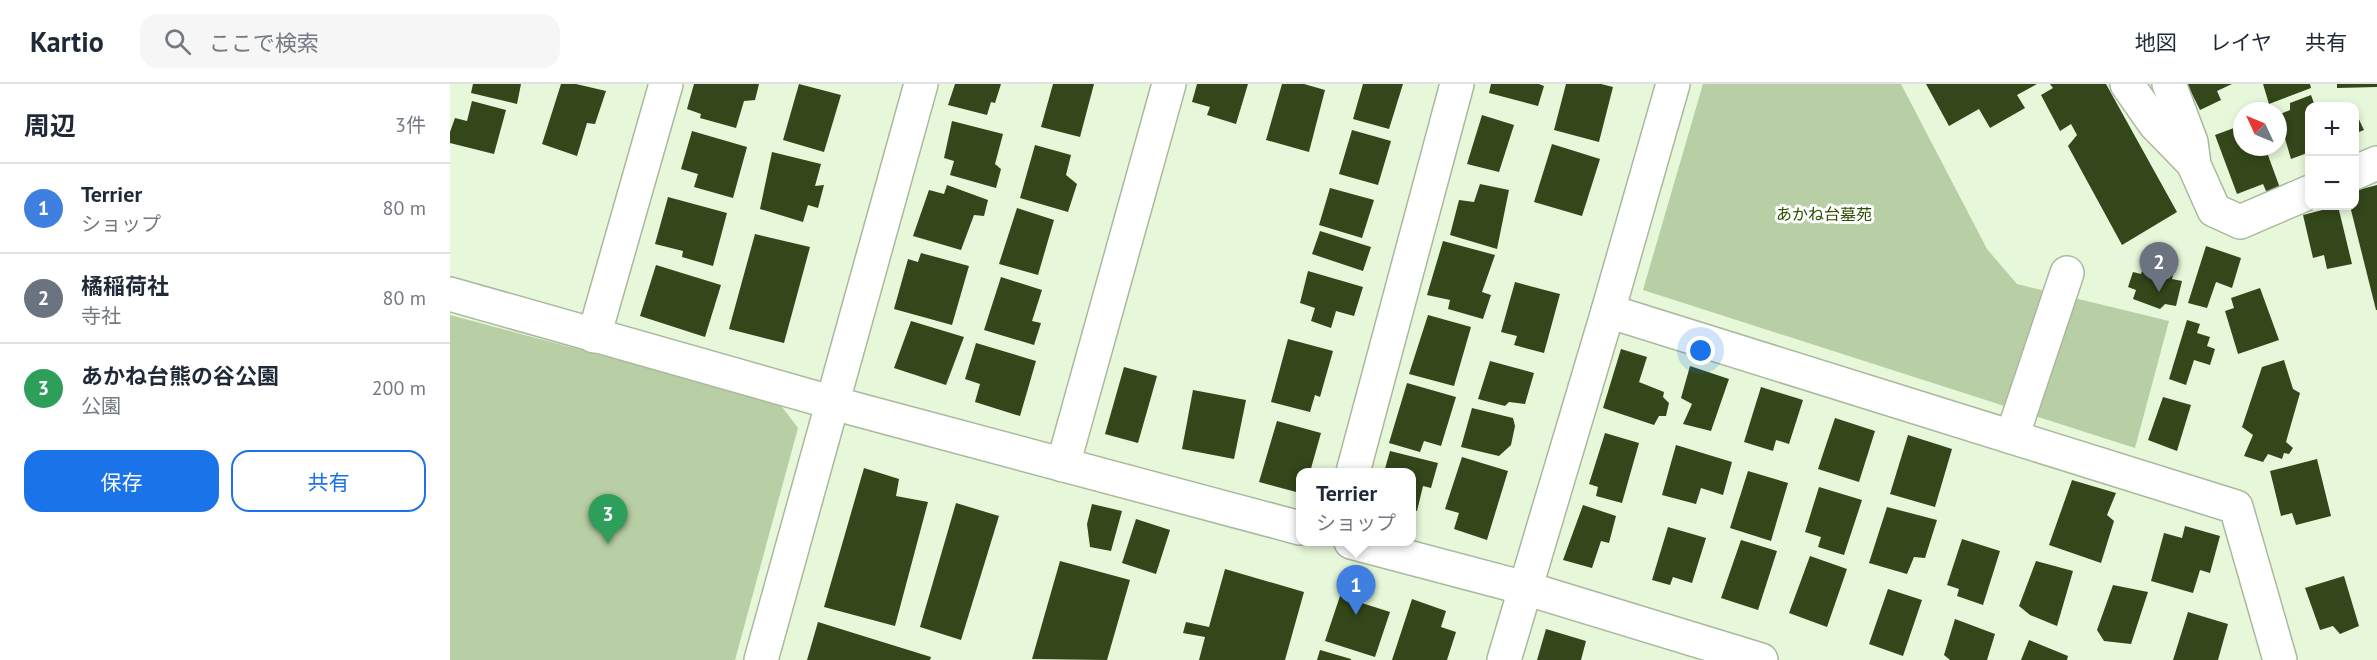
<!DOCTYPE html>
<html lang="ja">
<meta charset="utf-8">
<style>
:root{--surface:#fff;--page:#f6f6f7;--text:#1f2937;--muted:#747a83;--line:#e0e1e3;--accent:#1a73e8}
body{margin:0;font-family:"PT Sans","Noto Sans JP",sans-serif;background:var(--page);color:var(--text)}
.controls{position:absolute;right:18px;top:18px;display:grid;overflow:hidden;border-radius:12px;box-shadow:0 3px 9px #0003}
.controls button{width:54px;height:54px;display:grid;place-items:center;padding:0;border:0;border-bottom:2px solid var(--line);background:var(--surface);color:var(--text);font:30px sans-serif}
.compass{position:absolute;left:1783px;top:18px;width:54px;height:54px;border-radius:50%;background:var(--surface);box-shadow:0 3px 9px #0003;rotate:314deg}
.you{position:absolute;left:1251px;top:267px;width:21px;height:21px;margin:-15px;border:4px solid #fff;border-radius:50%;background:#1a73e8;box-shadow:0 0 0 9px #1a73e833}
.badge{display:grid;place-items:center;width:39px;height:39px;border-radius:50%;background:var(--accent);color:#fff;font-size:20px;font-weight:700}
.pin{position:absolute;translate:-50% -50px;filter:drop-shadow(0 2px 3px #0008)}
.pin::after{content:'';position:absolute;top:32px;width:21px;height:18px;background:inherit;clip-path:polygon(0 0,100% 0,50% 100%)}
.popup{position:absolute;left:846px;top:384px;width:120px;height:78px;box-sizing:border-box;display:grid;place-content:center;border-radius:12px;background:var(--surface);filter:drop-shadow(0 2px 4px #0005);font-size:20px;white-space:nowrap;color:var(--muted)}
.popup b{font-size:22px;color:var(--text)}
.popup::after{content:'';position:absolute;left:50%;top:100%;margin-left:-12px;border:12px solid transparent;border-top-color:var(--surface)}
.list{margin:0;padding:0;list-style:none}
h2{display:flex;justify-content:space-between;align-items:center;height:78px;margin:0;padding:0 24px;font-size:26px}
h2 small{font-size:20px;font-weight:400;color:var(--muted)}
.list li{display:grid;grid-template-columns:39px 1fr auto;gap:18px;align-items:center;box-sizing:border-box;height:90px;padding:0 24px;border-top:2px solid var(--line)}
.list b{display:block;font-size:22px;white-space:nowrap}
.list p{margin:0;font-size:20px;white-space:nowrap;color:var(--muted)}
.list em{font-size:20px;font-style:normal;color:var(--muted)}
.actions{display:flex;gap:12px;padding:18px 24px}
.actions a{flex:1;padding:14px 0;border:2px solid var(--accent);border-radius:18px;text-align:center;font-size:21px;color:var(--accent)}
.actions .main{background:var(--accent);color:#fff}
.icon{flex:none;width:33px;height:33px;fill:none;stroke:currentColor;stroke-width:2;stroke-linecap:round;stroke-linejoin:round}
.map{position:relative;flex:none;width:1927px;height:576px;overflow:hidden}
header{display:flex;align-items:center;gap:36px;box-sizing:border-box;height:84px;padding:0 30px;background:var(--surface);border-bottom:2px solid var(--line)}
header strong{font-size:28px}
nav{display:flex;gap:33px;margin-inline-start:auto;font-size:21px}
.search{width:420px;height:54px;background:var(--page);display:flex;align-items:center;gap:15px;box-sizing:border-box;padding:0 21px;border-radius:18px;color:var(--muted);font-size:22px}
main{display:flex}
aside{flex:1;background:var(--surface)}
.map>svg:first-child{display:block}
</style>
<header>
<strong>Kartio</strong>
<div class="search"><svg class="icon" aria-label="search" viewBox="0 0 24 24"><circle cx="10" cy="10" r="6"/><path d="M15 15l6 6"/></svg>ここで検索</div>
<nav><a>地図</a><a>レイヤ</a><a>共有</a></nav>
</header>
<main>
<aside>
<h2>周辺<small>3件</small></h2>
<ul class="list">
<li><span class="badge" style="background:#3f7fe0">1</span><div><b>Terrier</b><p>ショップ</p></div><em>80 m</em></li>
<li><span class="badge" style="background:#6b7280">2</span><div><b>橘稲荷社</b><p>寺社</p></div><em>80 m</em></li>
<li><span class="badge" style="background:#2e9e5b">3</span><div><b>あかね台熊の谷公園</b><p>公園</p></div><em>200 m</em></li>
</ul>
<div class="actions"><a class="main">保存</a><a>共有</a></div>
</aside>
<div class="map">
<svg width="1927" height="576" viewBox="0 0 1927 576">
<rect width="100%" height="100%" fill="#e7f7d9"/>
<!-- green -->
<g fill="#b8cea4">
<polygon points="1253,0 1451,0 1537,165 1567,200 1719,237 1685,364 1193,206"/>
<polygon points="0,231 329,319 348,344 285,576 0,576"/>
</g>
<!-- building -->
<g fill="#33471a">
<polygon points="23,0 71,0 67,20 21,9"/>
<polygon points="111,0 126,0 156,7 145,40 137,39 127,72 92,60"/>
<polygon points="244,0 309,0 305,16 294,17 286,44 250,34 251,30 237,25"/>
<polygon points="349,0 391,11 374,68 333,56"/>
<polygon points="505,0 551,0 545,19 541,18 537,31 498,21"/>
<polygon points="603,0 644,0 630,53 591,43"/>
<polygon points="747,0 798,0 786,40 757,31 760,23 742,18"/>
<polygon points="832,0 854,0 875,6 859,68 816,56"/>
<polygon points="913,0 953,0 939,45 903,35"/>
<polygon points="1041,0 1089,0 1094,2 1088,22 1039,9"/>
<polygon points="1116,0 1151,0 1163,3 1149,58 1104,46"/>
<polygon points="1476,0 1587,0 1567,11 1575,24 1540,44 1529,25 1499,42"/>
<polygon points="1600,0 1656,0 1727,128 1672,161 1618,62 1627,51 1621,40 1610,47 1591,11 1603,4"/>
<polygon points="1737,0 1782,0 1767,7 1771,16 1750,26"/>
<polygon points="1813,0 1860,0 1861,4 1819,20"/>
<polygon points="1887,0 1927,0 1927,3 1887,4"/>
<polygon points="1861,11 1865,22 1860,22 1860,68 1841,75 1828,31 1840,26 1840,19"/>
<polygon points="22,17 56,26 44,70 0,59 0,48 5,34 17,37"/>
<polygon points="1904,25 1914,46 1904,50"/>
<polygon points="1032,31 1064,41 1049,88 1017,80"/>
<polygon points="502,37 553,50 545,80 551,85 546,104 500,91 504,77 494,74"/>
<polygon points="1792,41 1792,63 1815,63 1830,104 1817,109 1813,100 1787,110 1765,51"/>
<polygon points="902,46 941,57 928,101 889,90"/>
<polygon points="242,47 297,63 283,114 244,103 248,90 231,85"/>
<polygon points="1102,60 1150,75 1132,132 1084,118"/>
<polygon points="585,61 621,71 616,91 627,100 618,128 570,114"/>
<polygon points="322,68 371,80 365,102 374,101 368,124 358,121 353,138 310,125"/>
<polygon points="1030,100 1059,106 1047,165 1000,151 1009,116 1024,118"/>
<polygon points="497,101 538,116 534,132 524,131 511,166 463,152 479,106 494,110"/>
<polygon points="1927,101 1927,226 1926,226 1900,122 1904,122 1904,107"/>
<polygon points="880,104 924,116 912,154 869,141"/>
<polygon points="218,113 277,129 263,182 232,173 233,167 205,160"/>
<polygon points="1888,122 1902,180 1877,185 1874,171 1863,174 1853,131"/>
<polygon points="567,124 604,136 588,191 549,180"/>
<polygon points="870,147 921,163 913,187 862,170"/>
<polygon points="305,150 360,163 334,259 279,245"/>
<polygon points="993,157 1045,171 1032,208 1041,211 1033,235 998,225 1000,216 977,211"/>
<polygon points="1756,162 1791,174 1782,204 1766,198 1757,224 1738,219"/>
<polygon points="471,169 519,182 502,241 444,225 458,175 468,178"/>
<polygon points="206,181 271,201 255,253 190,232"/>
<polygon points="1694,181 1724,188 1722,195 1732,197 1726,222 1715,220 1710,225 1683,215 1686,206 1678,203 1683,188 1691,190"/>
<polygon points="858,187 913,203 904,232 886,227 881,244 861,237 865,224 850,219"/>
<polygon points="551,193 592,206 582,237 591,239 584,261 534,246"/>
<polygon points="1065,198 1110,210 1094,269 1064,261 1067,252 1051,248"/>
<polygon points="1810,204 1829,256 1788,270 1775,227 1784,224 1781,214"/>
<polygon points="978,231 1021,243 1004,302 959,290"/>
<polygon points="1737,236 1750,240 1747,249 1760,253 1757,262 1765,265 1760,281 1744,276 1736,301 1719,295"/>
<polygon points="461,237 514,253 496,301 444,284"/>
<polygon points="838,255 883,267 870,313 865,311 860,328 821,318"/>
<polygon points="526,259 586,277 570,332 525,318 530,300 515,295"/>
<polygon points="1171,265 1197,273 1189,298 1214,308 1213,313 1219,319 1216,332 1209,332 1204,341 1153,324"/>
<polygon points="1834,276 1843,305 1850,309 1836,358 1843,364 1839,370 1834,369 1832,375 1818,370 1813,378 1794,372 1803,351 1792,343 1812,283"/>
<polygon points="1040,277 1084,289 1075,320 1059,318 1055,322 1028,315"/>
<polygon points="1240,282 1279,295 1261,347 1233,340 1242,320 1231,314"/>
<polygon points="674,283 707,292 688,359 655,350"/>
<polygon points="957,299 1006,313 991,362 974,357 970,368 939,359"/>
<polygon points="1311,303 1353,316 1339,360 1326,356 1323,367 1294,358"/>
<polygon points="743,306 796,316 784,375 732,365"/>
<polygon points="1713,313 1741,321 1727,367 1698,356"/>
<polygon points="1022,324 1063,334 1065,342 1061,361 1049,372 1011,363"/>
<polygon points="1385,334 1425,347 1409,398 1368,385"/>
<polygon points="827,337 871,349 860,388 850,388 850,409 809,398"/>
<polygon points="1155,349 1189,359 1172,419 1146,412 1148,403 1139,400"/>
<polygon points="1458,351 1502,365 1485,423 1440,410"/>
<polygon points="1226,361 1282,378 1273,411 1251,404 1246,420 1212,411"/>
<polygon points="940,367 988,379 981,404 973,402 967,427 962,426 962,388 934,388"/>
<polygon points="1012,373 1058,387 1037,456 1004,445 1009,429 995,425"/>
<polygon points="1867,375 1881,432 1846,441 1842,429 1831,432 1820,387"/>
<polygon points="414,384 449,395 446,412 478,418 445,542 374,523"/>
<polygon points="1298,387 1338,399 1321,457 1280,444"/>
<polygon points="1622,396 1666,409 1657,431 1664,437 1651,479 1599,461"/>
<polygon points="1369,403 1412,416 1394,471 1368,463 1371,453 1355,448"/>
<polygon points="506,419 549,432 511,556 470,543"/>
<polygon points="642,420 672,427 661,467 640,463 637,440"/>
<polygon points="1133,421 1166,432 1159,459 1151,457 1142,484 1113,476"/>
<polygon points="1437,423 1487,436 1475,474 1464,473 1457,490 1419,479"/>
<polygon points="686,435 720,446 706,490 672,479"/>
<polygon points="1735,442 1770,452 1760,489 1750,486 1743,509 1701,497 1714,449 1732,454"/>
<polygon points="1218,443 1256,454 1242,499 1223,493 1220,501 1202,496"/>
<polygon points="1512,455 1550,467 1533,521 1507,512 1509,505 1497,501"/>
<polygon points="1291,456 1327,467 1308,526 1271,514"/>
<polygon points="1360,472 1397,485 1377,543 1339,529"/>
<polygon points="610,477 680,496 657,576 582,575"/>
<polygon points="1586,477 1623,487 1607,542 1580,531 1569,522"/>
<polygon points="775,485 854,508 835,576 749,576 755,553 733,549 736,538 759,543"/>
<polygon points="1894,492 1909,542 1890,550 1883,542 1870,546 1855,504"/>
<polygon points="1663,501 1698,508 1681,560 1654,557 1647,546"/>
<polygon points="1438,505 1472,516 1453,572 1419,560"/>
<polygon points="890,512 940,528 925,573 875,557"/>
<polygon points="962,515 996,527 991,543 1006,548 997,576 942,576"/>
<polygon points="1738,528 1778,540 1768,576 1723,576"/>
<polygon points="1505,535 1545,550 1537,576 1500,576 1494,571"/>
<polygon points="368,538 481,573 480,576 357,576"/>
<polygon points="1096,545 1136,557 1131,576 1087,576"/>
<polygon points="1579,556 1618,572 1617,576 1571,576"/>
<polygon points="870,566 901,575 901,576 867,576"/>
</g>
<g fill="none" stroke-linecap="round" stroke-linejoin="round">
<defs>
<g id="minor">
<polyline points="1677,0 1705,40 1741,77"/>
<polyline points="1719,0 1741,58 1744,81 1764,126 1790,138 1860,108"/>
<polyline points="1904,89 1927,79"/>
<polyline points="0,210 405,325 850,444"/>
<polyline points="1158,227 1786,423 1830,576"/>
<polyline points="144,252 216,0"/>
<polyline points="1562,353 1617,189"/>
<polyline points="613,381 719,0"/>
<polyline points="903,388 1007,0"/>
<polyline points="901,458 1075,504 1311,576"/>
<polyline points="311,576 471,0"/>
<polyline points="1054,576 1158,227 1223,0"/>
</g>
</defs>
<!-- minor casing -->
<use href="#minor" stroke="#aab99d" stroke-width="36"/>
<!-- minor -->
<use href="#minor" stroke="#fff" stroke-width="33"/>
</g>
<g text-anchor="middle" stroke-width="6" stroke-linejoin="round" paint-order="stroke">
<!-- park labels -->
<g font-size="16" fill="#2e4b00" stroke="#fefefe">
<text x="1374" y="136">あかね台墓苑</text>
</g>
</g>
</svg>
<div class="controls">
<button>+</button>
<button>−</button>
</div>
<svg class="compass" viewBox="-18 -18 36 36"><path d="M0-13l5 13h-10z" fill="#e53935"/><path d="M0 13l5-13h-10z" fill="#747a83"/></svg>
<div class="you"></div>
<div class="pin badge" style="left:906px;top:531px;background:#3f7fe0">1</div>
<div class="popup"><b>Terrier</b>ショップ</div>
<div class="pin badge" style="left:1709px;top:208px;background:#6b7280">2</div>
<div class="pin badge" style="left:158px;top:460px;background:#2e9e5b">3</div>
</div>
</main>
